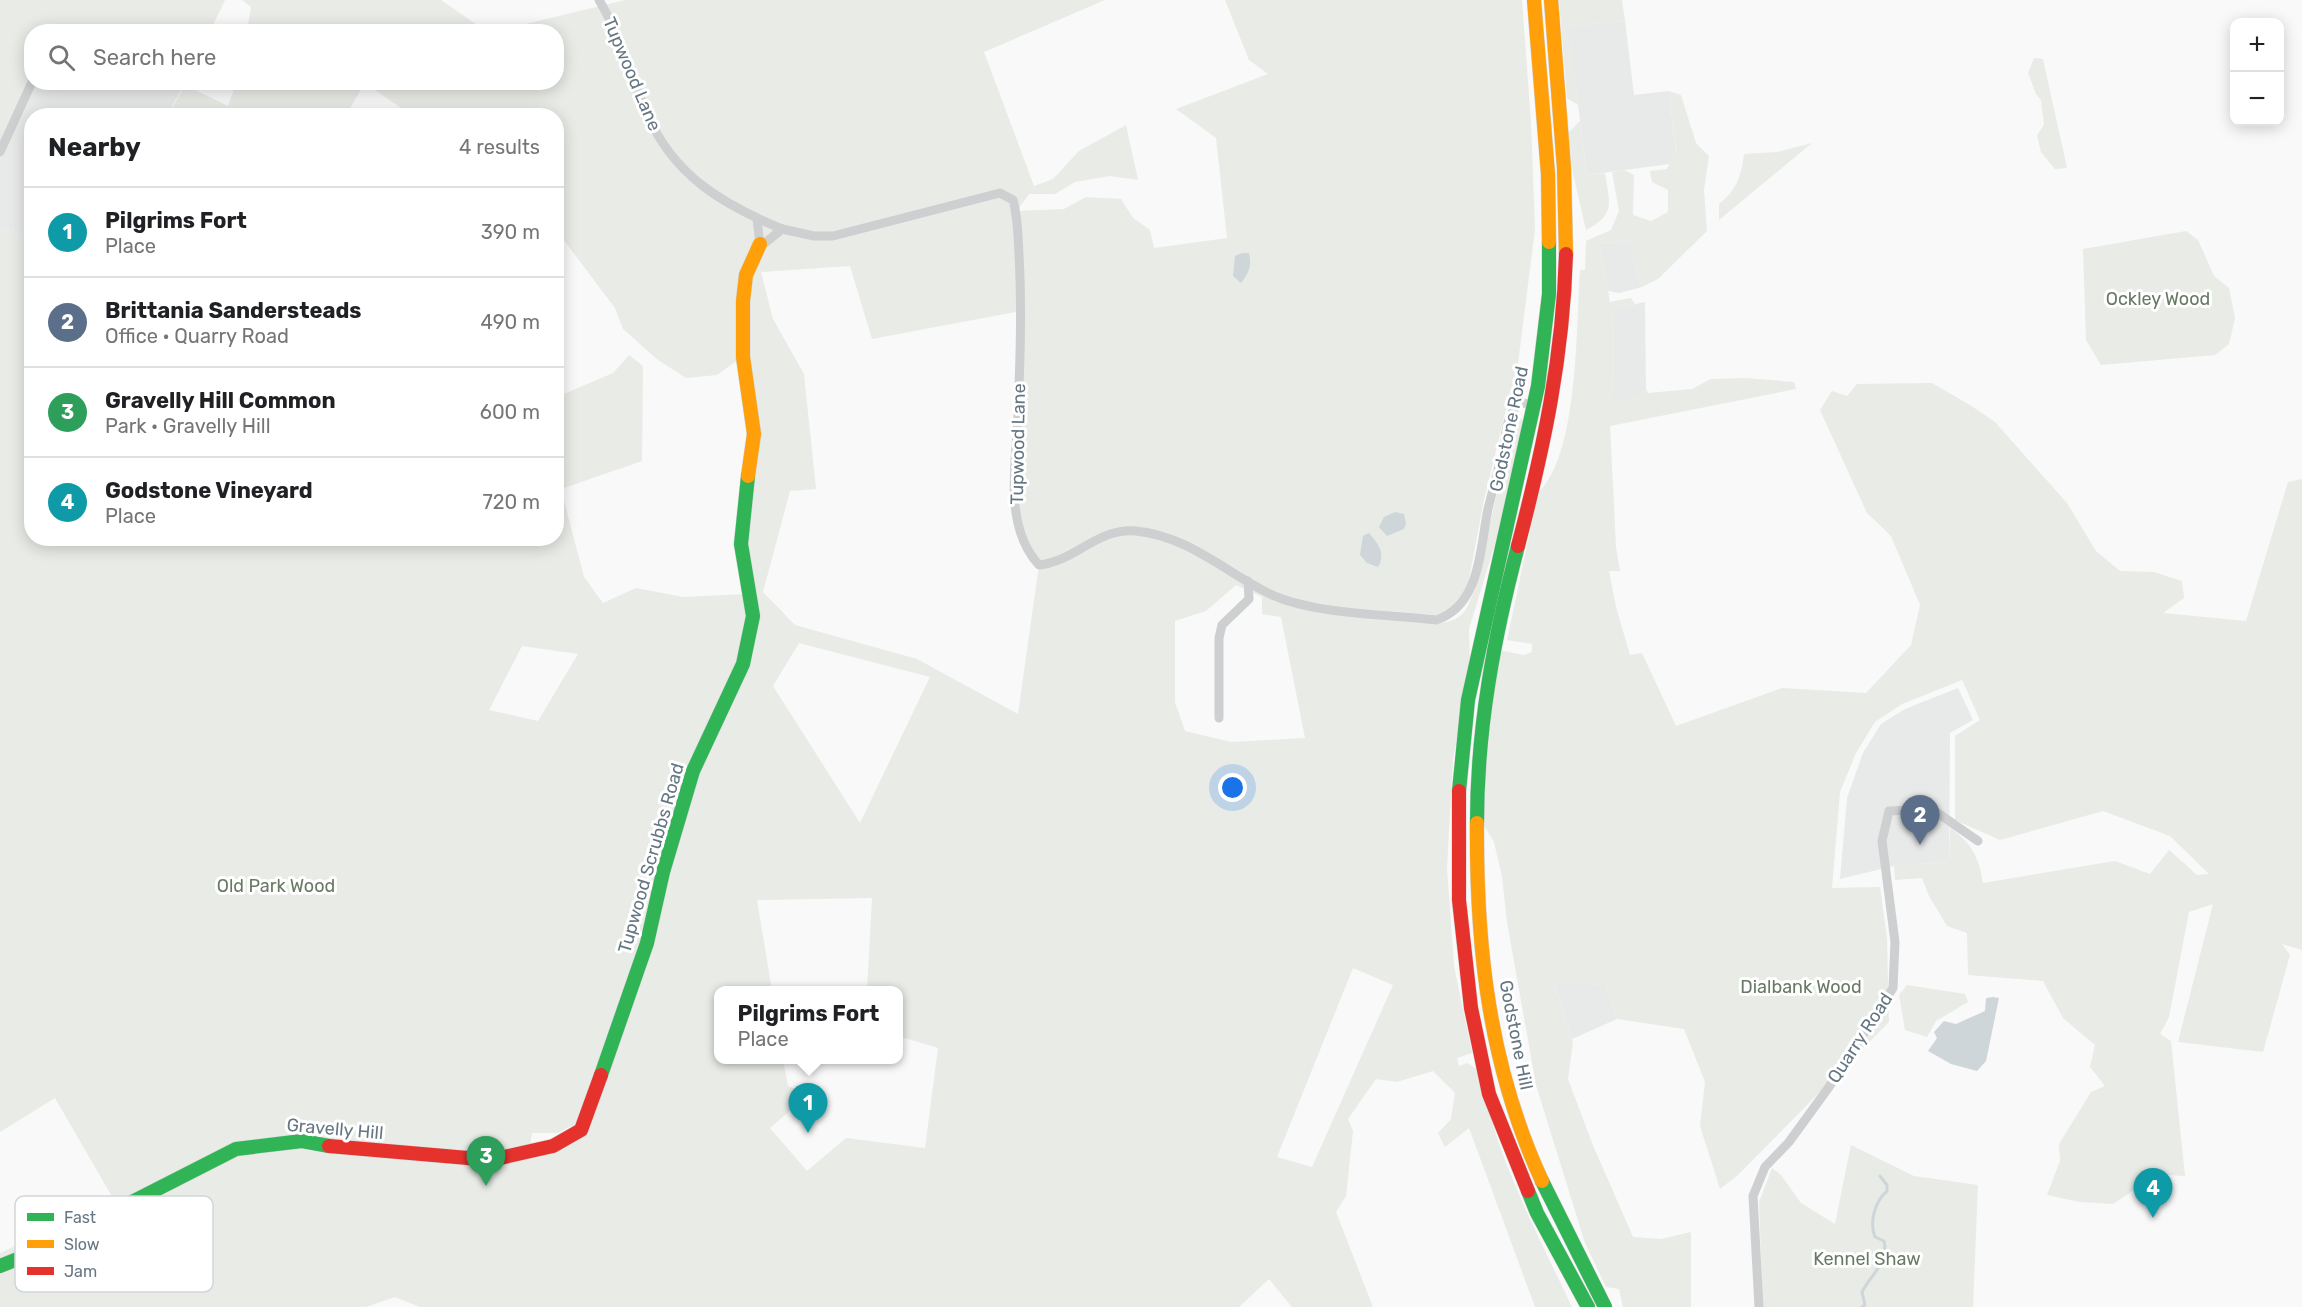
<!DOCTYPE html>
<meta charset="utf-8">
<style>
:root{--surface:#fff;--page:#f6f6f6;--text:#202124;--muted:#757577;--line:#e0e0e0;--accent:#2563eb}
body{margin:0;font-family:Rubik,sans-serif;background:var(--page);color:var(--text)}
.controls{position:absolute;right:18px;top:18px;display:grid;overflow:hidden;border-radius:12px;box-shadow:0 3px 15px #0003}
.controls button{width:54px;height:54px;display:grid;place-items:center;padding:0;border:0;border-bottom:2px solid var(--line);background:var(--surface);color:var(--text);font:30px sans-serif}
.you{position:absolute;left:1233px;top:788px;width:21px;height:21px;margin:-15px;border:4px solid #fff;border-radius:50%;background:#1a73e8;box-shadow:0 0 0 9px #1a73e833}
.badge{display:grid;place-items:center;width:39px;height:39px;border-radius:50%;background:var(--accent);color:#fff;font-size:20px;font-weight:700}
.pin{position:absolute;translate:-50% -50px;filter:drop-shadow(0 2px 3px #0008)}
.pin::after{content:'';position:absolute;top:32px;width:21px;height:18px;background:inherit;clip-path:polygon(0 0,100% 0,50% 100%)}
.popup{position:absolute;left:714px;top:986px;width:189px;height:78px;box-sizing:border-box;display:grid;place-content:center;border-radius:12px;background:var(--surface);filter:drop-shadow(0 2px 4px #0005);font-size:20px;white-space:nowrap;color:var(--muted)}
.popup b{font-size:22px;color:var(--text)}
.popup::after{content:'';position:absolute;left:50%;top:100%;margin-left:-12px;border:12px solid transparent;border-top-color:var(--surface)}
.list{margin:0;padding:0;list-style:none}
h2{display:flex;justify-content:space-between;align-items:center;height:78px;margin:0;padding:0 24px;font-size:26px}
h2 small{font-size:20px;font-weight:400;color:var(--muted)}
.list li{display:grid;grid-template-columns:39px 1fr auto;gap:18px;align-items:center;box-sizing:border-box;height:90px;padding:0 24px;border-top:2px solid var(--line)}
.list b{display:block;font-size:22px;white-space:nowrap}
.list p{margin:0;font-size:20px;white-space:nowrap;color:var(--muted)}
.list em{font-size:20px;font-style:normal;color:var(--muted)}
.icon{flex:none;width:33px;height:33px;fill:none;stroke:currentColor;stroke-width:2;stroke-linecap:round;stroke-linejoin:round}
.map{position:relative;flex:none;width:2302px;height:1307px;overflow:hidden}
.search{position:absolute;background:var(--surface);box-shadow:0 3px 15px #0003;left:24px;top:24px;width:540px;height:66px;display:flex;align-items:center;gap:15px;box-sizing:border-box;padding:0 21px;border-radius:24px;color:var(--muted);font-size:22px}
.panel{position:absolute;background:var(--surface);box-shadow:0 3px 15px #0003;left:24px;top:108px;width:540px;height:438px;border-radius:24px}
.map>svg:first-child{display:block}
</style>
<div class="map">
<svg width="2302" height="1307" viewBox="0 0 2302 1307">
<rect width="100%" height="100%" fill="#f9f9f9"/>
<!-- built -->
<g fill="#e8e9e9">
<polygon points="1625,21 1634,95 1669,91 1677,163 1587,175 1568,26"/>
<polygon points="31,74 32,82 185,83 167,115 32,116 31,235 0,229 0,132 4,133"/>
<polygon points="1631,241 1636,273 1642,287 1619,293 1608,291 1600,244"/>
<polygon points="1645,302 1646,389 1633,401 1613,401 1614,309"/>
<polygon points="1958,688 1973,720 1950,733 1949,861 1894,866 1840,879 1847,798 1863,753 1881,724 1905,709"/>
<polygon points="1554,983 1605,985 1617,1019 1572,1039"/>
</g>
<!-- green -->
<g fill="#e8ebe6" fill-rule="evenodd">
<path d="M0,0H225L210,31L100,32C84,23 52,31 32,32L31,74L4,134L0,132Z"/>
<polygon points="242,0 441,0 486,31 247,31 251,7"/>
<path d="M625,0H1105L984,52L1034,186L1053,179L1079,151L1126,125L1138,180L1110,176L1075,182L1055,194H1029L1017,211L1064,209L1086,197L1121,199L1133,218L1150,230L1154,248L1227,238L1216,138L1176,109L1268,74L1249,60L1225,0H1522L1531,123L1535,229L1514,395L1507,405L1484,500L1467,589L1449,612L1435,615L1391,611L1398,619C1416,621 1450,630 1464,612C1469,606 1471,597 1475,590L1512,427L1514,421L1521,418L1525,422L1505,511L1469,629L1470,669L1453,759L1447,868L1454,966L1472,1053L1457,1058L1459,1066L1467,1063L1479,1070C1494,1153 1536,1231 1572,1307H1535L1469,1128L1445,1147L1438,1133L1451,1119L1455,1093L1433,1071L1397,1082L1376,1079L1348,1119L1353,1131L1346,1196L1336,1212L1373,1307H1292L1269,1279L1239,1307H420L395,1297L366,1307H0V1253L114,1200L55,1098L0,1132V229L31,235L32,538H556L557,397L613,373L629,355L643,366L642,461L561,489L584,577L603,603L636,588L683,597L748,594L741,544L754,433L742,357L717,375L686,378L658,360L623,329L615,308L557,231L556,116L411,115L365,83L346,115H168L185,85L228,106L236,83L556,82V32L497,31ZM850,266L872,339L1020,311L1014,485L1025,549L1039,565L1018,714L917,659L795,625L763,592L790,491L816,489L804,374L773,319L761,272ZM1236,585L1262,597V614L1281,617L1305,738L1231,742L1185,731L1175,702V621L1206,611ZM799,643L930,677L860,823L773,686ZM522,646L578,654L538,721L489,710ZM872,898L867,990H898V1036L938,1048L925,1148L846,1138L807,1171L770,1128L808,1095L788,1086L783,1060H718V990H772L757,900ZM1353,968L1393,985L1312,1167L1277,1157ZM571,1126L580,1139C523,1177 444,1160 380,1157L379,1143L483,1152L510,1151L529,1153L532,1133H558Z"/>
<polygon points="1559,0 1622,0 1625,21 1569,26 1578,105 1567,98"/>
<polygon points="2034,58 2043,59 2067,168 2055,169 2041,152 2037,135 2044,125 2041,100 2036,94 2028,73"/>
<path d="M1669,91L1681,95L1696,143L1709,156L1704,190L1707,231L1658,279L1642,287L1636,273L1630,241L1600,244L1610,302L1631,298L1635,304L1614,309L1613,401H1633L1646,389L1648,393L1692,389L1711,379L1745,378L1794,382L1796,389L1610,426L1616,547L1620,571H1609L1616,607L1630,655L1642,653L1676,726L1782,688L1866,693L1911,645L1920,605L1891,536L1867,513L1820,410L1832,391L1847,396L1857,384L1932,383L1970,405L1995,422L2067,503L2096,551L2120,571L2154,572L2182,581L2184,598L2163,613L2246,621L2288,482L2302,479V950L2282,944L2290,955L2263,1052L2178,1042L2213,904L2189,912L2169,1017L2160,1034L2171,1041L2185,1176L2168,1175L2140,1186L2113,1204L2080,1202L2047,1195L2060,1161L2059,1144L2091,1092L2105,1086L2090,1067L2095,1045L2063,1018L2043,981L1968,975L1967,933L1947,926L1929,896L1922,878L1895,880L1894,866L1949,861L1950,827C1972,845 1978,854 1983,883L2115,861L2150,874L2169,850L2197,875L2209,874L2170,836L2103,811L2000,840L1955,820V736L1980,720L1962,680L1902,704L1875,722L1856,753L1840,792L1832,888L1880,887L1887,939L1889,1022L1738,1175L1720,1189L1700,1126L1705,1082L1684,1029L1617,1019L1605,985L1554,984L1573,1042L1568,1079L1592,1143L1633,1237L1661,1239L1691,1232V1307H1623L1619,1289L1606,1287L1585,1243L1536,1085L1507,922L1502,877L1494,842L1483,824L1481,812L1499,650L1524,655L1532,652V644L1507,640L1538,493C1579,454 1576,326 1580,270H1585L1586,241L1611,230L1619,211L1612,172L1624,170L1634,175L1633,215L1651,221L1668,212V190L1652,182L1650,171L1667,169L1676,151Z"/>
<path d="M1580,121L1587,175L1605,173C1609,203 1617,214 1586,230L1573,173L1568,133Z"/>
<path d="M1812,143L1719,220V204C1737,190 1741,176 1744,154L1777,152Z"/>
<polygon points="2186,231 2198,240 2214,276 2229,288 2235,318 2229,344 2215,355 2101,365 2086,340 2083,249"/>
<polygon points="1907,985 1965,994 1968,1002 1936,1021 1927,1037 1905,1030 1899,995"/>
<polygon points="1851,1145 1914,1176 1978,1185 1973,1307 1763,1307 1759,1202 1772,1168 1781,1175 1801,1203 1835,1224"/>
</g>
<!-- water -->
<g fill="#ced6d9">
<path d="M1242,253H1249C1252,265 1249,273 1241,283L1233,276L1235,256Z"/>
<polygon points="1395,512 1404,514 1406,524 1404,529 1387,536 1379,527 1384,517"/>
<path d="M1369,533C1378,543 1386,554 1378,567L1367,563L1360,555L1363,536Z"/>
<polygon points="1993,997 1999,998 1986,1061 1977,1071 1951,1064 1928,1051 1937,1038 1934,1032 1944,1021 1956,1024 1985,1011 1986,998"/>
</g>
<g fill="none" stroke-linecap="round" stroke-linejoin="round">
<!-- stream -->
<path stroke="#ced6d9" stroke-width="3" d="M1862,1307L1865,1305L1862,1292C1871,1274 1889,1263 1884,1241L1875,1237C1869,1222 1875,1201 1887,1191V1185L1880,1176"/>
<defs>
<g id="fast">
<polyline points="1459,791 1468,700 1538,386 1549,294 1549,242"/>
<path d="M1477,823C1477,728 1494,637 1518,546"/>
<polyline points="601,1075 647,943 663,872 693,771 743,664 753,616 741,544 748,476"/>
<polyline points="1542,1181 1605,1307"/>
<polyline points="1528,1191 1537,1213 1588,1307"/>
<polyline points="0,1266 30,1254 236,1149 302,1141 329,1146"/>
</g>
<g id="slow">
<polyline points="1534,0 1548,174 1549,242"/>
<polyline points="1551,0 1564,168 1566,254"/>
<polyline points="748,476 754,434 743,357 743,301 746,275 760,244"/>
<path d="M1477,823C1476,948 1489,1066 1542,1181"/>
</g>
<g id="jam">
<path d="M1518,546C1544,446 1563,358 1566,254"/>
<polyline points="1459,791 1459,900 1471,1008 1489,1094 1528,1191"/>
<polyline points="329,1146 491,1160 553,1146 581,1130 601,1075"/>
</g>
</defs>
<!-- fast casing -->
<use href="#fast" stroke="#d5d6d7" stroke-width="15"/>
<!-- slow casing -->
<use href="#slow" stroke="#d5d6d7" stroke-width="15"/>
<!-- jam casing -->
<use href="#jam" stroke="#d5d6d7" stroke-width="15"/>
<!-- street -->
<g stroke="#cecfd0" stroke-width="9">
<path d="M599,0C620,35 630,76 647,114C674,176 722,204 782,229"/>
<polyline points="0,152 32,82"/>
<path d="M757,219L760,244L765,243L782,229L814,236H833L1000,193L1013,200C1018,218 1018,236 1019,255C1022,308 1020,362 1018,415C1016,463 1003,526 1039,565C1074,562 1098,527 1136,531C1187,536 1223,570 1266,592C1311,615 1386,614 1436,620C1481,606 1480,547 1488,509C1493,489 1498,469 1503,450C1506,433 1506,415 1520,403L1534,404"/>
<polyline points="1219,718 1219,638 1222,625 1249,599 1248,581"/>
<polyline points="1759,1307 1753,1196 1765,1167 1789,1142 1829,1087 1893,988 1895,942 1882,841 1889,811 1932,809 1978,841"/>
</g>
<!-- fast -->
<use href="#fast" stroke="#30b455" stroke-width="14"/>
<!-- slow -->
<use href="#slow" stroke="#ff9f0a" stroke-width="14"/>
<!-- jam -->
<use href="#jam" stroke="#e5322d" stroke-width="14"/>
</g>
<g text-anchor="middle" stroke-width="6" stroke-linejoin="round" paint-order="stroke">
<!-- street labels -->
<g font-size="18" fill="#657683" stroke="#fff">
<text transform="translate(632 74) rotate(67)" y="6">Tupwood Lane</text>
<text transform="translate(1509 429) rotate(-78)" y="6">Godstone Road</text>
<text transform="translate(1018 444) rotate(-89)" y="6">Tupwood Lane</text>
<text transform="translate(651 858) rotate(-74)" y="6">Tupwood Scrubbs Road</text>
<text transform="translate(1516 1035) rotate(79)" y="6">Godstone Hill</text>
<text transform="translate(1860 1038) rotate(-57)" y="6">Quarry Road</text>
<text transform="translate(335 1129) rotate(5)" y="6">Gravelly Hill</text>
</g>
<!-- park labels -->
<g font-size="18" fill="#687a64" stroke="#fff">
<text x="2158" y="305">Ockley Wood</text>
<text x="276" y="892">Old Park Wood</text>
<text x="1801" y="993">Dialbank Wood</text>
<text x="1867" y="1265">Kennel Shaw</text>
</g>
</g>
<!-- legend -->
<rect x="15" y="1196" width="198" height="96" rx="9" fill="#fff" stroke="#d1d6da" stroke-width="1.5"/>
<rect x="27" y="1213" width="27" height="8" fill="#30b455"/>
<rect x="27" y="1240" width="27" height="8" fill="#ff9f0a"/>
<rect x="27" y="1267" width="27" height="8" fill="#e5322d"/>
<g font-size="16" fill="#657683">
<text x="64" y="1223">Fast</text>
<text x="64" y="1250">Slow</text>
<text x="64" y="1277">Jam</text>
</g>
</svg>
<div class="controls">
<button>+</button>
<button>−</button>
</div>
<div class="you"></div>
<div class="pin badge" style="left:808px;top:1133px;background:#0f9aa8">1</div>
<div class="popup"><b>Pilgrims Fort</b>Place</div>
<div class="pin badge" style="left:1920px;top:845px;background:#5c6f8a">2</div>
<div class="pin badge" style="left:486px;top:1186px;background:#2e9e5b">3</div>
<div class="pin badge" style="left:2153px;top:1218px;background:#0f9aa8">4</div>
<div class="search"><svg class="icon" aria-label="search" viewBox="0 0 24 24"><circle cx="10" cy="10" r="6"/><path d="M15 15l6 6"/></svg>Search here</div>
<section class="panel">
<h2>Nearby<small>4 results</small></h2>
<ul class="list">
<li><span class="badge" style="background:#0f9aa8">1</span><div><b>Pilgrims Fort</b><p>Place</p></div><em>390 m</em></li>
<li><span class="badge" style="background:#5c6f8a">2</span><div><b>Brittania Sandersteads</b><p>Office · Quarry Road</p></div><em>490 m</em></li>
<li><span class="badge" style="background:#2e9e5b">3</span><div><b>Gravelly Hill Common</b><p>Park · Gravelly Hill</p></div><em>600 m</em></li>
<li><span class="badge" style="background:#0f9aa8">4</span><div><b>Godstone Vineyard</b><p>Place</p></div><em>720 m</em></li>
</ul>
</section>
</div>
